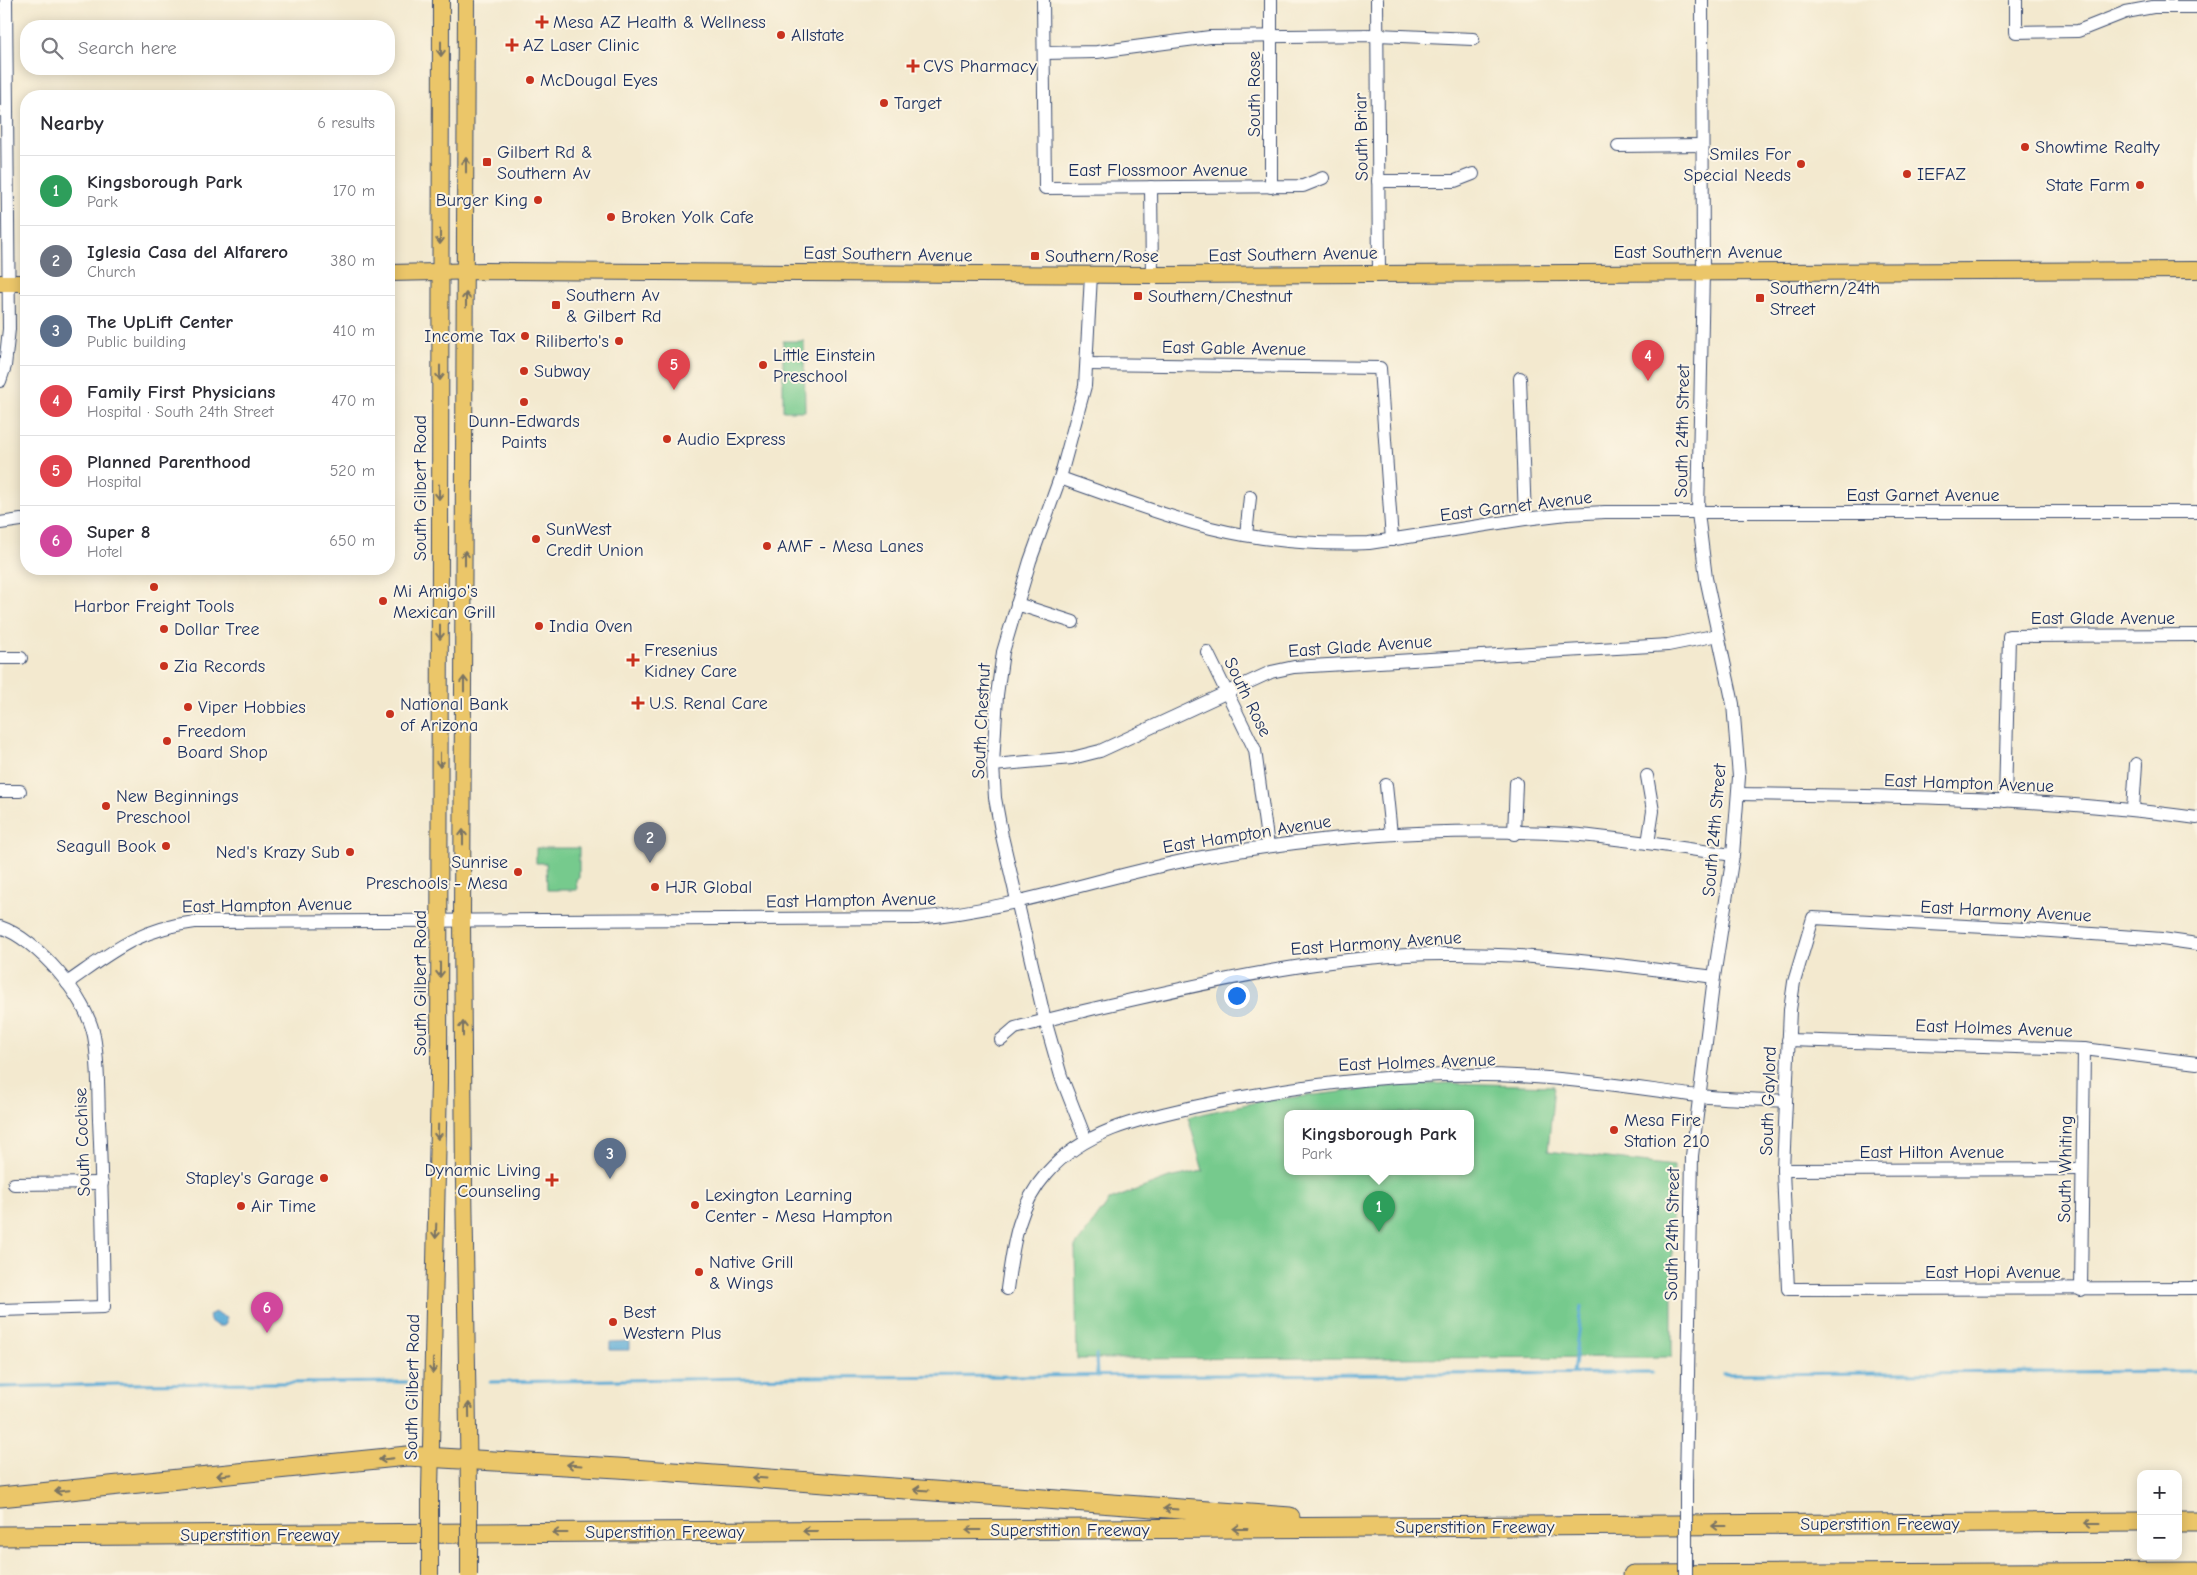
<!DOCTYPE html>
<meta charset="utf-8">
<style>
:root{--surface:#fff;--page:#f7f7f7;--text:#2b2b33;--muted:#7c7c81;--line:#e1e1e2;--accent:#111827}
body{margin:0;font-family:"Comic Neue",sans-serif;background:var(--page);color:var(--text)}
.controls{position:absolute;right:15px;bottom:15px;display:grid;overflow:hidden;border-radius:10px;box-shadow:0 2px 12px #0003}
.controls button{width:45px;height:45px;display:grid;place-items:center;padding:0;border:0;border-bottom:1px solid var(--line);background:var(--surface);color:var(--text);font:25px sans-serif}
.you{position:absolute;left:1236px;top:995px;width:18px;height:18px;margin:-12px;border:4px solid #fff;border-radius:50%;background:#1a73e8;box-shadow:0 0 0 8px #1a73e833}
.badge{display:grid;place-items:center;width:32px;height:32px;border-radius:50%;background:var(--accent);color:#fff;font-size:16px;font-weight:700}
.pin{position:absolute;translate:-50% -41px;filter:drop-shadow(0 1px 2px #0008)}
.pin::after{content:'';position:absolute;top:26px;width:18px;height:15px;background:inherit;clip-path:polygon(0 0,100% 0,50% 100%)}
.popup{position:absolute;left:1284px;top:1110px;width:190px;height:65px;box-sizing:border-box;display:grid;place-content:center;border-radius:10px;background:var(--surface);filter:drop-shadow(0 1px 4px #0005);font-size:16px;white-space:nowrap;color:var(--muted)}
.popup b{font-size:19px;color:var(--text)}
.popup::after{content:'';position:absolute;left:50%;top:100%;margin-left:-10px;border:10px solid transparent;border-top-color:var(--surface)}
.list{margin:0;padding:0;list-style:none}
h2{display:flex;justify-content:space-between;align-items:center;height:65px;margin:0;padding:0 20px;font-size:21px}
h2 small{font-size:16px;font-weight:400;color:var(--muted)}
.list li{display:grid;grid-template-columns:32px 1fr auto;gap:15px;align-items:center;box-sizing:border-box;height:70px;padding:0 20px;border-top:1px solid var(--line)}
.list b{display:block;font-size:19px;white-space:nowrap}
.list p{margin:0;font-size:16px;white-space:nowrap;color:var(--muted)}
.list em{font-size:16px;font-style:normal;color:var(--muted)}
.icon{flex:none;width:28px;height:28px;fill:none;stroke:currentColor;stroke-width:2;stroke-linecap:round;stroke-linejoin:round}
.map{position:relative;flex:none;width:2197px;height:1575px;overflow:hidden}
.search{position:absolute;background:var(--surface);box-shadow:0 2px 12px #0003;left:20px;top:20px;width:375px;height:55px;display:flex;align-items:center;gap:12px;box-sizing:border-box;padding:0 18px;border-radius:20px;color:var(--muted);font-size:19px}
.panel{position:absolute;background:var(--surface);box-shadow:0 2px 12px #0003;left:20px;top:90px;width:375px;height:485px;border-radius:20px}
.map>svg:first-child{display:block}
</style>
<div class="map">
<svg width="2197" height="1575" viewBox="0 0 2197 1575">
<rect width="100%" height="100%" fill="#fcf5e5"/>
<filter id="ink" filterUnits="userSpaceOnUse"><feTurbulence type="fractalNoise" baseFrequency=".02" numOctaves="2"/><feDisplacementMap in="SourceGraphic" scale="10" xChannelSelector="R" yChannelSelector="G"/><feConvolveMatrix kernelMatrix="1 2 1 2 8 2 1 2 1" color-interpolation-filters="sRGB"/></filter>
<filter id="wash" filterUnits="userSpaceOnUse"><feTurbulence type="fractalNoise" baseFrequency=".0096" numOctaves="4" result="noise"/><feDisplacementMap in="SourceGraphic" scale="20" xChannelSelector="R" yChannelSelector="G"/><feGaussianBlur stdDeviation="1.12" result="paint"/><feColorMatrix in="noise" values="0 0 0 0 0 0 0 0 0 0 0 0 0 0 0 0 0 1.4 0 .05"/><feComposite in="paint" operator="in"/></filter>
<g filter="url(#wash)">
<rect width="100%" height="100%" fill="#f3e9cf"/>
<!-- green -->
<g fill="#76ca8d" stroke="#487c76" fill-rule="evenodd">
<polygon points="783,341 804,341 805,411 783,411"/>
<polygon points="536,848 579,848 579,878 576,879 577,890 547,890 546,863 536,863"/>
<path d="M1450,1083L1554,1086L1548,1151L1674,1166L1672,1217V1357L1077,1359L1075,1247L1110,1200L1169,1178L1203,1171L1188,1117L1261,1101L1393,1086ZM1288,1113H1470V1171H1288Z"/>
</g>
<!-- water -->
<g fill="#5cabd6" stroke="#3c6d9a">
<polygon points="215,1312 226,1318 226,1324 224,1326 217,1326 210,1321 209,1315"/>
<polygon points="629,1341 629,1350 610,1350 610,1342"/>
</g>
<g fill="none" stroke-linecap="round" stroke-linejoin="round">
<!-- stream -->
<g stroke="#5cabd6" stroke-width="3">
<polyline points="1096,1355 1097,1376"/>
<polyline points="1573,1373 1581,1307"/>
<polyline points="1723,1374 2197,1371"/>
<polyline points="490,1382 802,1377 1652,1373"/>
<polyline points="0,1387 120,1384 406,1382"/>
</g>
</g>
</g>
<g filter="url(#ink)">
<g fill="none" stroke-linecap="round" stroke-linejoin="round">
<defs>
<g id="minor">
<polyline points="1043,0 1045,188 1303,186 1323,178"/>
<polyline points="1377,0 1379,273"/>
<polyline points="2016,0 2016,32 2078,31 2126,12 2153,7 2197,7"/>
<polyline points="1044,53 1097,52 1210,37 1377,35 1473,39"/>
<polyline points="1618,146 1702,145"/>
<polyline points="1378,181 1455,181 1473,174"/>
<polyline points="1151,187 1152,275"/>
<polyline points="1271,187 1271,0"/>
<polyline points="1087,364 1380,368 1392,540"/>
<polyline points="1520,378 1525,519"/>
<polyline points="0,381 5,366 9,329 6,0"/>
<path d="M1060,478C1110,495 1160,515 1211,528C1263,541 1317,545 1369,543L1525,519L1567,514L1605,512H2197"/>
<polyline points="0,523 21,520"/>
<polyline points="1246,535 1250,497"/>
<polyline points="1017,604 1073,622"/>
<polyline points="1207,652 1255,750 1268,846"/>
<polyline points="0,658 21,658"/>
<polyline points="993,765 1072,758 1100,751 1271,672 1294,667 1668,645 1718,635"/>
<polyline points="1647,776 1653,811 1648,843"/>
<polyline points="1386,785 1391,834"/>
<polyline points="0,791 20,791"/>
<path d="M1738,794C1891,796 2045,797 2197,818"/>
<polyline points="2005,801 2009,636 2197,635"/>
<polyline points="2133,809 2136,764"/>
<polyline points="1514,834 1516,783"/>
<path d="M0,927C37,939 87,998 94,1036C99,1063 98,1093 99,1120C102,1182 103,1244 104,1307L0,1310"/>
<polyline points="2197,944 2162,939 2024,929 1813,918 1794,982 1790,1010 1783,1170 1788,1289 2197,1288"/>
<path d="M67,983C112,952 138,929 195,922L917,918C1016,910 1111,873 1208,856C1327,835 1448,827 1568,834C1623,838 1678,848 1733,855"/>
<path d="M1001,1040L1015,1028C1057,1017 1099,1007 1140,998C1240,975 1340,955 1443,954C1534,953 1623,965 1714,977"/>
<polyline points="1788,1040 2084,1049 2197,1063"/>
<polyline points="1086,1140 1061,1076 1045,1020 1002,836 995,798 993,765 997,695 1003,652 1030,561 1060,478 1085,386 1091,275"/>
<polyline points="1783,1170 2081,1169"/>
<polyline points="14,1184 102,1183"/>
<path d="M1007,1289C1013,1246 1017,1207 1047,1173C1085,1129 1144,1118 1198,1106C1309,1082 1421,1069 1534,1077C1589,1080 1643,1089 1698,1096C1727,1099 1757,1099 1786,1101"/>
<polyline points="2081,1290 2084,1049"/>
<polyline points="1686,1485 1692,1156 1714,977 1733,855 1739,777 1733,704 1706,578 1698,513 1703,272 1702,0"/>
</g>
<g id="major">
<polyline points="466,0 462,921 464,1183 469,1490"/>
<polyline points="389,273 485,271 1152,275 2197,270"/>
<polyline points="0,283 26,283"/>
<polyline points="430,1491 439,1082 441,0"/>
</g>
<g id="highway">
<polyline points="0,1497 407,1456 618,1468 1290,1517"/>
<polyline points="2178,1522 2197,1522"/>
<polyline points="0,1536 2141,1522"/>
<polyline points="1633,1575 2197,1572"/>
</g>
</defs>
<!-- minor casing -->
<use href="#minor" stroke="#3b4b6f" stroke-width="14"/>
<!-- major casing -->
<use href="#major" stroke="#3b4b6f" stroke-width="18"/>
<!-- highway casing -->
<use href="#highway" stroke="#3b4b6f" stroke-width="21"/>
<!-- minor -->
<use href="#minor" stroke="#fff" stroke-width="12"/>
<!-- major -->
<use href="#major" stroke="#ebc669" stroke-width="16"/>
<!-- highway -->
<use href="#highway" stroke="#ebc669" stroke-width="19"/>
<defs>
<polyline id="minor-bridge" points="1686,1575 1686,1485"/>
<g id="major-bridge">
<polyline points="469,1490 469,1575"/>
<polyline points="430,1575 430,1491"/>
</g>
</defs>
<!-- minor-bridge casing -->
<use href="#minor-bridge" stroke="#3b4b6f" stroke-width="14" stroke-linecap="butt"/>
<!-- major-bridge casing -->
<use href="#major-bridge" stroke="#3b4b6f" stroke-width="18" stroke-linecap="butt"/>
<!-- minor-bridge -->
<use href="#minor-bridge" stroke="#fff" stroke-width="12"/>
<!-- major-bridge -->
<use href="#major-bridge" stroke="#ebc669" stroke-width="16"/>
</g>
<!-- one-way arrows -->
<defs><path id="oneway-shaft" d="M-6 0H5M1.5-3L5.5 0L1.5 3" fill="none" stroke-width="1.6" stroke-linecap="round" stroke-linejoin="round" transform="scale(1.25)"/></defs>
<g stroke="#797363">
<use href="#oneway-shaft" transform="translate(441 49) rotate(90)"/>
<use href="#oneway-shaft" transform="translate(466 165) rotate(-90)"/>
<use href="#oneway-shaft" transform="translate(440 237) rotate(90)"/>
<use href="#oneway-shaft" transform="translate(466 300) rotate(-90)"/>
<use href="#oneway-shaft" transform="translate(440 373) rotate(90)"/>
<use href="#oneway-shaft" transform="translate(439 492) rotate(90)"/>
<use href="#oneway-shaft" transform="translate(465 558) rotate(-90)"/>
<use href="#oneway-shaft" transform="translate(440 632) rotate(90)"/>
<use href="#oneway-shaft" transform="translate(464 684) rotate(-90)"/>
<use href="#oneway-shaft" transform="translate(440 760) rotate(90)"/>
<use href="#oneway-shaft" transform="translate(463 837) rotate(-90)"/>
<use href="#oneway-shaft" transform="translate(440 970) rotate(90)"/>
<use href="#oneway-shaft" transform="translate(463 1029) rotate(-90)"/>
<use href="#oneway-shaft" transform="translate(438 1132) rotate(91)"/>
<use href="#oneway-shaft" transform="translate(436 1231) rotate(92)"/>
<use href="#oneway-shaft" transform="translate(433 1366) rotate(91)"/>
<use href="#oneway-shaft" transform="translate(469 1410) rotate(-91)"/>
<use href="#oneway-shaft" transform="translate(386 1459) rotate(174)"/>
<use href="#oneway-shaft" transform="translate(574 1465) rotate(-176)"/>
<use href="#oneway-shaft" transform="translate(224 1475) rotate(174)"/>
<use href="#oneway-shaft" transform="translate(759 1478) rotate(-176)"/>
<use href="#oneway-shaft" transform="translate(921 1490) rotate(-176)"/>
<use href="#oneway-shaft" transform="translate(62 1491) rotate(174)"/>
<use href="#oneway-shaft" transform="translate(1171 1509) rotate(-176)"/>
<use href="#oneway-shaft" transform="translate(2092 1523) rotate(180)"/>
<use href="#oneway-shaft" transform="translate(1719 1526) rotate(180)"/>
<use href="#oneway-shaft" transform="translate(1240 1529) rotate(180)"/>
<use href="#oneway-shaft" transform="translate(973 1530) rotate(180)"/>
<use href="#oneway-shaft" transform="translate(810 1531) rotate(180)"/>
<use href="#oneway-shaft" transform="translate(560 1533) rotate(180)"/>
</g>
</g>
<!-- markers -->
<g fill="#c8321e" stroke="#fcf5e5" stroke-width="2">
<path d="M539.5 14.5h5v5h5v5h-5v5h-5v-5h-5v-5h5z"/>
<circle cx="781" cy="35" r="5"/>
<path d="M509.5 37.5h5v5h5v5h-5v5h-5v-5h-5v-5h5z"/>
<path d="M910.5 58.5h5v5h5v5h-5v5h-5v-5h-5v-5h5z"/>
<circle cx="530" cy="80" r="5"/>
<circle cx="884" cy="103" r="5"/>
<circle cx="2025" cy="147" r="5"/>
<rect x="482" y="157" width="10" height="10" rx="2.5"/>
<circle cx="1801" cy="164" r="5"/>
<circle cx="1907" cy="174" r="5"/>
<circle cx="2140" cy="185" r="5"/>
<circle cx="538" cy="200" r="5"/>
<circle cx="611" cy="217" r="5"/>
<rect x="1030" y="251" width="10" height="10" rx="2.5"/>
<rect x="1133" y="291" width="10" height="10" rx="2.5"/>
<rect x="1755" y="293" width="10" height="10" rx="2.5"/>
<rect x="551" y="300" width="10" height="10" rx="2.5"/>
<circle cx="525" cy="336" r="5"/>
<circle cx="619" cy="341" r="5"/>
<circle cx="763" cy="365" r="5"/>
<circle cx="524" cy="371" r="5"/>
<circle cx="524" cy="402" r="5"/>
<circle cx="667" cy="439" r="5"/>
<circle cx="536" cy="539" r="5"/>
<circle cx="767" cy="546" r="5"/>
<circle cx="154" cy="587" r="5"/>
<circle cx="383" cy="601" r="5"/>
<circle cx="539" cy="626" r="5"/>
<circle cx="164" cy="629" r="5"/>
<path d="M630.5 652.5h5v5h5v5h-5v5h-5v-5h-5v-5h5z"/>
<circle cx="164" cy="666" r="5"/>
<path d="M635.5 695.5h5v5h5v5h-5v5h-5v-5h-5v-5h5z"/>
<circle cx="188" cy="707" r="5"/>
<circle cx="390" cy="714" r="5"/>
<circle cx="167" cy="741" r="5"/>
<circle cx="106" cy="806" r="5"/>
<circle cx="166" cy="846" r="5"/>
<circle cx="350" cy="852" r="5"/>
<circle cx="518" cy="872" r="5"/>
<circle cx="655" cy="887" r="5"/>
<circle cx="1614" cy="1130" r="5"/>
<circle cx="324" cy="1178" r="5"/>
<path d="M549.5 1172.5h5v5h5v5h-5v5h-5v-5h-5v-5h5z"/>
<circle cx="695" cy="1205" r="5"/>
<circle cx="241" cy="1206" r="5"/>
<circle cx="699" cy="1272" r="5"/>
<circle cx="613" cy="1322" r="5"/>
</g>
<g text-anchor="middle" stroke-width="4" stroke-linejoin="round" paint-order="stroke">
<!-- poi labels -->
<g font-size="18" fill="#1b2f5e" stroke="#fcf5e5" text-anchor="start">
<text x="553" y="28">Mesa AZ Health &amp; Wellness</text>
<text x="791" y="41">Allstate</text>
<text x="523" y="51">AZ Laser Clinic</text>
<text x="923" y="72">CVS Pharmacy</text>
<text x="540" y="86">McDougal Eyes</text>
<text x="894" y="109">Target</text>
<text x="2035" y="153">Showtime Realty</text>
<text x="497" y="158">Gilbert Rd &amp;<tspan x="497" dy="21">Southern Av</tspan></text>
<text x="1791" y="160" text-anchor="end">Smiles For<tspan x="1791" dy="21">Special Needs</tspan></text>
<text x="1917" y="180">IEFAZ</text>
<text x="2130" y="191" text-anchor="end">State Farm</text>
<text x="528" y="206" text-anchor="end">Burger King</text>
<text x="621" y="223">Broken Yolk Cafe</text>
<text x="1045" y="262">Southern/Rose</text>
<text x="1770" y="294">Southern/24th<tspan x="1770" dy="21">Street</tspan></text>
<text x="566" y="301">Southern Av<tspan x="566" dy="21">&amp; Gilbert Rd</tspan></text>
<text x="1148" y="302">Southern/Chestnut</text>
<text x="515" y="342" text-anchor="end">Income Tax</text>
<text x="609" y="347" text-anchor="end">Riliberto's</text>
<text x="773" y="361">Little Einstein<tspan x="773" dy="21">Preschool</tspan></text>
<text x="534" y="377">Subway</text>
<text x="524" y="427" text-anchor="middle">Dunn-Edwards<tspan x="524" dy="21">Paints</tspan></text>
<text x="677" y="445">Audio Express</text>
<text x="546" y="535">SunWest<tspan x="546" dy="21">Credit Union</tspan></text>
<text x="777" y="552">AMF - Mesa Lanes</text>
<text x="393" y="597">Mi Amigo's<tspan x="393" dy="21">Mexican Grill</tspan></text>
<text x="154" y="612" text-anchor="middle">Harbor Freight Tools</text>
<text x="549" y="632">India Oven</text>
<text x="174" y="635">Dollar Tree</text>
<text x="644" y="656">Fresenius<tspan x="644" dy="21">Kidney Care</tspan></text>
<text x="174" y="672">Zia Records</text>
<text x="649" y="709">U.S. Renal Care</text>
<text x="400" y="710">National Bank<tspan x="400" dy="21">of Arizona</tspan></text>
<text x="198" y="713">Viper Hobbies</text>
<text x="177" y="737">Freedom<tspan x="177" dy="21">Board Shop</tspan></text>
<text x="116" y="802">New Beginnings<tspan x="116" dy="21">Preschool</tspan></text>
<text x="156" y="852" text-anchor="end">Seagull Book</text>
<text x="340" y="858" text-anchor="end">Ned's Krazy Sub</text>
<text x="508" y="868" text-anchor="end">Sunrise<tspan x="508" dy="21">Preschools - Mesa</tspan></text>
<text x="665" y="893">HJR Global</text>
<text x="1624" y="1126">Mesa Fire<tspan x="1624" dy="21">Station 210</tspan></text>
<text x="541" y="1176" text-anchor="end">Dynamic Living<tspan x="541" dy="21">Counseling</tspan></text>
<text x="314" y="1184" text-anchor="end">Stapley's Garage</text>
<text x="705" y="1201">Lexington Learning<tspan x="705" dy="21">Center - Mesa Hampton</tspan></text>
<text x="251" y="1212">Air Time</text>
<text x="709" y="1268">Native Grill<tspan x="709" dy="21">&amp; Wings</tspan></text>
<text x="623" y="1318">Best<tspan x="623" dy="21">Western Plus</tspan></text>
</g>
<!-- street labels -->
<g font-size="18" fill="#1b2f5e" stroke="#fcf5e5">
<text transform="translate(1254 94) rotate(-90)" y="6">South Rose</text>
<text transform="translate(1361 137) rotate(-91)" y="6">South Briar</text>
<text x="1158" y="176">East Flossmoor Avenue</text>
<text x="1698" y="258">East Southern Avenue</text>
<text transform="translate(888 254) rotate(1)" y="6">East Southern Avenue</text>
<text transform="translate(1293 254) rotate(-1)" y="6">East Southern Avenue</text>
<text transform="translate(1234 348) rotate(1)" y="6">East Gable Avenue</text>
<text transform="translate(1682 431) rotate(-89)" y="6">South 24th Street</text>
<text transform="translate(420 488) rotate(-90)" y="6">South Gilbert Road</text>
<text x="1923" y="501">East Garnet Avenue</text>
<text transform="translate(1516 506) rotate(-7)" y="6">East Garnet Avenue</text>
<text x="2103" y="624">East Glade Avenue</text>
<text transform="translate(1360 646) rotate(-4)" y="6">East Glade Avenue</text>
<text transform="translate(1248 697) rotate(64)" y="6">South Rose</text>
<text transform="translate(981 721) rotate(-87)" y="6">South Chestnut</text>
<text transform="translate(1969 783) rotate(2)" y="6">East Hampton Avenue</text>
<text transform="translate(1714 830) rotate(-85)" y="6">South 24th Street</text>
<text transform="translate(1247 834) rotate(-9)" y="6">East Hampton Avenue</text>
<text transform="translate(851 900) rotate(-1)" y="6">East Hampton Avenue</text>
<text transform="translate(267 905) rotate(-1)" y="6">East Hampton Avenue</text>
<text transform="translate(2006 911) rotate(3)" y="6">East Harmony Avenue</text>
<text transform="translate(1376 943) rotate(-4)" y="6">East Harmony Avenue</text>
<text transform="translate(420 983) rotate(-90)" y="6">South Gilbert Road</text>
<text transform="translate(1994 1028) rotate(2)" y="6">East Holmes Avenue</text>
<text transform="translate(1417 1062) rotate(-2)" y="6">East Holmes Avenue</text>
<text transform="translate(1768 1101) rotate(-88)" y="6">South Gaylord</text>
<text transform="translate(82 1142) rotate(-92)" y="6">South Cochise</text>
<text x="1932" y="1158">East Hilton Avenue</text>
<text transform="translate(2065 1169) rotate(-89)" y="6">South Whiting</text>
<text transform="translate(1672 1234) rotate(-89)" y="6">South 24th Street</text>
<text x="1993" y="1278">East Hopi Avenue</text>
<text transform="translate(412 1387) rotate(-89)" y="6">South Gilbert Road</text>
<text x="1880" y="1530">Superstition Freeway</text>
<text x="1475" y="1533">Superstition Freeway</text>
<text x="1070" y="1536">Superstition Freeway</text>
<text x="665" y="1538">Superstition Freeway</text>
<text x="260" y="1541">Superstition Freeway</text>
</g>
</g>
</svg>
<div class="controls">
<button>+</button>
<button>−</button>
</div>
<div class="you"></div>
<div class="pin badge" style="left:1379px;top:1232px;background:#2e9e5b">1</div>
<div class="popup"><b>Kingsborough Park</b>Park</div>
<div class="pin badge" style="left:650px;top:863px;background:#6b7280">2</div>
<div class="pin badge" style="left:610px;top:1179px;background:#5c6f8a">3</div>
<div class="pin badge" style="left:1648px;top:381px;background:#e0444e">4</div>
<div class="pin badge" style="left:674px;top:390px;background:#e0444e">5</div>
<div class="pin badge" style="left:267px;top:1333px;background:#d1479c">6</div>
<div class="search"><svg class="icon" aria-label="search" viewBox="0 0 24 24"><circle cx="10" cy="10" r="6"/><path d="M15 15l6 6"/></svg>Search here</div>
<section class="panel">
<h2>Nearby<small>6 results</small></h2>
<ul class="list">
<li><span class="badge" style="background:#2e9e5b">1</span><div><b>Kingsborough Park</b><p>Park</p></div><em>170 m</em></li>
<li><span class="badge" style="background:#6b7280">2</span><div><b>Iglesia Casa del Alfarero</b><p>Church</p></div><em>380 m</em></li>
<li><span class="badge" style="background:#5c6f8a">3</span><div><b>The UpLift Center</b><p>Public building</p></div><em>410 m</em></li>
<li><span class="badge" style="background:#e0444e">4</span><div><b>Family First Physicians</b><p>Hospital · South 24th Street</p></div><em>470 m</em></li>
<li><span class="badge" style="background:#e0444e">5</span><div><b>Planned Parenthood</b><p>Hospital</p></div><em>520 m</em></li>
<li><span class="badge" style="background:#d1479c">6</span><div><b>Super 8</b><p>Hotel</p></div><em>650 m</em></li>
</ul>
</section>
</div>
